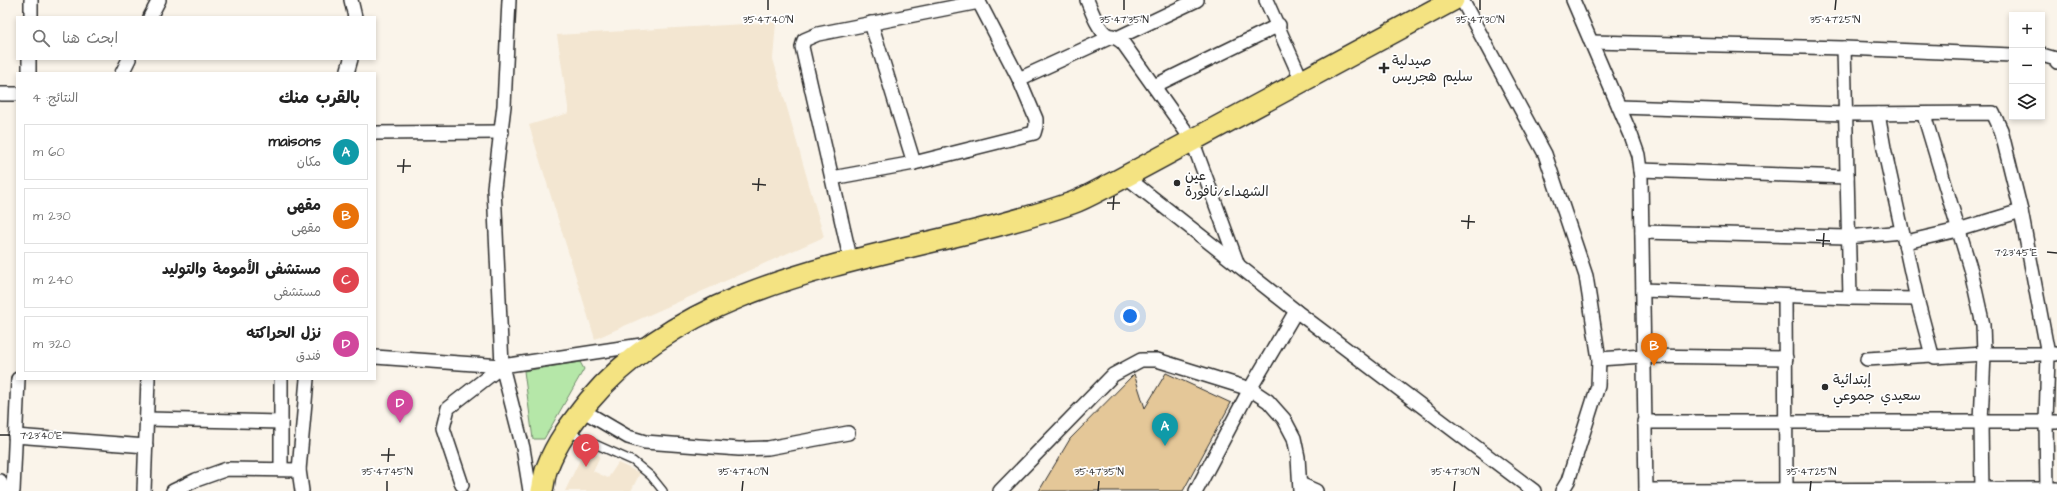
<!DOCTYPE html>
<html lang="ar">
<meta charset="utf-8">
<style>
:root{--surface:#fff;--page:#f2f2f2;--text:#222;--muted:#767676;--line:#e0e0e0;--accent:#2b2b2b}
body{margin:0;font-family:"Architects Daughter","Playpen Sans Arabic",sans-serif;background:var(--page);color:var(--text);direction:rtl}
.controls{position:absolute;right:12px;top:12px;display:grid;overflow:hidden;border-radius:0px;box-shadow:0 2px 6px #0003}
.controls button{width:36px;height:36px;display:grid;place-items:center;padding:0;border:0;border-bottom:1px solid var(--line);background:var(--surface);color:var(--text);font:20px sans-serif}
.you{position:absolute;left:1130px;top:316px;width:14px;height:14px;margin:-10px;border:3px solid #fff;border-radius:50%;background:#1a73e8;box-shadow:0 0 0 6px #1a73e833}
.badge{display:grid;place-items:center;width:26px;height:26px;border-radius:50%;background:var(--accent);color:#fff;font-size:13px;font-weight:700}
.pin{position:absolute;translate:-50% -33px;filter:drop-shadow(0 1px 2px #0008)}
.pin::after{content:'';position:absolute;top:21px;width:14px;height:12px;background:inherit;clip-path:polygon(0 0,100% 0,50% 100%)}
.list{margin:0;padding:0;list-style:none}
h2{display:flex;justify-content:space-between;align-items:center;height:52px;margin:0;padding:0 16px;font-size:17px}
h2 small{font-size:13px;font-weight:400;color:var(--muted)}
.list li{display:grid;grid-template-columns:26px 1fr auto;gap:12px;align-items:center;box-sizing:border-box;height:56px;margin:0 8px 8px;padding:0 8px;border:1px solid var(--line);border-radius:0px}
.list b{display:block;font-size:15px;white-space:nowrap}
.list p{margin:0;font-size:13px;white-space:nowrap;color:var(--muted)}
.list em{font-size:13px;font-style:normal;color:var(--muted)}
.icon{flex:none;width:22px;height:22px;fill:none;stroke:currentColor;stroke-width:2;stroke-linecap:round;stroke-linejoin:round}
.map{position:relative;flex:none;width:2057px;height:491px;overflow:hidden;direction:ltr}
.search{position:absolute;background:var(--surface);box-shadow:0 2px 6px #0003;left:16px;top:16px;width:360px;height:44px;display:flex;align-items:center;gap:10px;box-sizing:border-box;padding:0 14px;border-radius:0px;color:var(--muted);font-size:15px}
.panel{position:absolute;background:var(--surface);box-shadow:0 2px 6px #0003;left:16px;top:72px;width:360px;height:308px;border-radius:0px;direction:rtl}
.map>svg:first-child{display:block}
</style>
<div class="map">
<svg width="2057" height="491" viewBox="0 0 2057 491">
<rect width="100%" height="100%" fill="#faf4ea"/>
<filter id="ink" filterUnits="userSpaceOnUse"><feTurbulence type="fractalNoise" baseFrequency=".025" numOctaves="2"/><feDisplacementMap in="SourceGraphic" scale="8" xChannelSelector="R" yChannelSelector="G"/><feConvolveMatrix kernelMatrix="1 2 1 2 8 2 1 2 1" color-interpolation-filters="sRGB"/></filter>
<g filter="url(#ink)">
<!-- built -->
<g fill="#f3e6d1">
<polygon points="776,22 773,59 824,237 595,339 529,125 569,113 557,35"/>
<polygon points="585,449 600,456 593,471 608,478 618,463 640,473 631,491 565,491"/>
</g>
<!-- green -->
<polygon fill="#b5e7a8" stroke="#70896a" points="580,362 584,369 544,439 533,439 524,371"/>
<!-- building -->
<polygon fill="#e4c798" stroke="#2b2b2b" points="1166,373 1231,403 1183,491 1039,491 1070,439 1134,374 1145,408"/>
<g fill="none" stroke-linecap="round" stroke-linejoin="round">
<defs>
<polyline id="lane" points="568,432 633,461 651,476 663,491"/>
<g id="street">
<polyline points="351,0 355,17"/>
<polyline points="509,0 504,106 494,188 502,366 523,448 530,491"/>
<path d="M1087,0C1091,9 1097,28 1106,34C1112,37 1118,38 1123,43L1192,140L1238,265"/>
<polyline points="1266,0 1302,81"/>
<polyline points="1462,0 1545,154 1586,276 1599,359 1598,386 1568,481 1562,491"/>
<polyline points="1573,0 1631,135 1638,155 1641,178 1646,491"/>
<polyline points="979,2 1019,79"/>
<polyline points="31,17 31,0"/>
<polyline points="150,17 159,0"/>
<polyline points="871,23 914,163"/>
<polyline points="1117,38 1197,0"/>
<polyline points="1591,42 1844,48 2012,55"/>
<polyline points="1844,48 1850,298"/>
<polyline points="2042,55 2056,59 2057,62"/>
<polyline points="29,73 29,59"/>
<polyline points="122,73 129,59"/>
<polyline points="347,73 351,59"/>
<polyline points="1154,86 1279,25"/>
<polyline points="0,94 17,94"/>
<polyline points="1619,107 1845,114 1993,113 2001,130 2021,211 2048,354 2046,422 2047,491"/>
<polyline points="1878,114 1884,148 1917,299 1932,355 1935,357 1984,354 2056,354"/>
<polyline points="1924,115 1971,271 1983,325 1984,354 1981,422 1982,491"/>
<polyline points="375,133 502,132"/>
<polyline points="1640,170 1847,177"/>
<polyline points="1125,176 1296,311 1534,491"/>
<polyline points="832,178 914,163 1034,133 1036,126 1036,119 1019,79 1113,36"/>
<polyline points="1642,232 1848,237 1902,232"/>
<polyline points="1906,242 1958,230 2021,211"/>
<polyline points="851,262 802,47 804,40 818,34 979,2 979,0"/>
<polyline points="1643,290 1850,298 1917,299"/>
<polyline points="1785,296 1786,491"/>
<polyline points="375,357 502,366 648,344"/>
<polyline points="1599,359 1643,356 1786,358"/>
<polyline points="1867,359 1932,355"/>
<polyline points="582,410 628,437 645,442 739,449 768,448 848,433"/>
<polyline points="147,419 281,422"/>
<polyline points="1644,422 2057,422"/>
<polyline points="15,436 146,446"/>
<polyline points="281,469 281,379"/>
<polyline points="0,481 3,491"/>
<polyline points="1300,484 1316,491"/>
<polyline points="462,485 443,428 448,408 502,366"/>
<polyline points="1646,490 2057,489"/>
<polyline points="13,491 18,379"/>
<polyline points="144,491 148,379"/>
<polyline points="173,491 196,480 227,469 299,470"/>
<polyline points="302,491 299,470 307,379"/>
<polyline points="1000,491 1113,375 1141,360 1157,360 1250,389 1268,401 1284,419 1294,438 1298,457 1300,491"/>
<polyline points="1196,491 1250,389 1296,311"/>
</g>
<path id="primary" d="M542,491C544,483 544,475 547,468C556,443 573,421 589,401C705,263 912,259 1072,203C1086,198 1101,189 1115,182L1453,0"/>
</defs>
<!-- lane casing -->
<use href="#lane" stroke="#2b2b2b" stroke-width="10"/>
<!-- street casing -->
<use href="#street" stroke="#2b2b2b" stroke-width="16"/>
<!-- primary casing -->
<use href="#primary" stroke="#2b2b2b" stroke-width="24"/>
<!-- lane -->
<use href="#lane" stroke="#fff" stroke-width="7"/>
<!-- street -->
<use href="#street" stroke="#fff" stroke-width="13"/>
<!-- primary -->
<use href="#primary" stroke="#f4e382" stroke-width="21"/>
</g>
</g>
<!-- ticks -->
<path fill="none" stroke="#2b2b2b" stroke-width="1.5" d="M768,10V0M1124,10V0M1480,10V0M1835,10L1836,0M397,166H411M403,173L404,159M752,184L766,185M758,191L759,178M1107,203H1120M1113,210L1114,196M1461,221L1475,222M1468,229L1469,215M1816,240L1830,241M1823,247L1824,233M2047,252L2057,253M0,435H10M381,455H395M388,462L389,448M387,491V481M742,491L743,481M1098,491L1099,481M1454,491L1455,481M1810,491L1811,481"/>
<!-- markers -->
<g fill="#2b2b2b" stroke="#fff" stroke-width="1.5">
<path d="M1382 62h4v4h4v4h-4v4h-4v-4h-4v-4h4z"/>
<circle cx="1177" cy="183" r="4"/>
<circle cx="1825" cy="387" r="4"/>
</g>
<g text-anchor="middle" stroke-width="3.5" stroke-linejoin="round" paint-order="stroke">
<!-- poi labels -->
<g font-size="14" fill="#2b2b2b" stroke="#fff" text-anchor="start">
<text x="1392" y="65">صيدلية<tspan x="1392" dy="16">سليم هجريس</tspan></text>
<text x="1185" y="180">عين<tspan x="1185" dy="16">الشهداء/نافورة</tspan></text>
<text x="1833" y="384">إبتدائية<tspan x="1833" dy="16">سعيدي جموعي</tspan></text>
</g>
</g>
<g font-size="10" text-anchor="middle" fill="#2b2b2b" stroke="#fff" stroke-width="3.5" stroke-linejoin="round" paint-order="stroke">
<text x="768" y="23">35°47'40"N</text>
<text x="1124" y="23">35°47'35"N</text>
<text x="1480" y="23">35°47'30"N</text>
<text x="1835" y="23">35°47'25"N</text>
<text x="2016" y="256">7°23'45"E</text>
<text x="41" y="439">7°23'40"E</text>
<text x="387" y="475">35°47'45"N</text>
<text x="743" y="475">35°47'40"N</text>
<text x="1099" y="475">35°47'35"N</text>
<text x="1455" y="475">35°47'30"N</text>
<text x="1811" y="475">35°47'25"N</text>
</g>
</svg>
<div class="controls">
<button>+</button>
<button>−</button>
<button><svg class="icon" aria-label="layers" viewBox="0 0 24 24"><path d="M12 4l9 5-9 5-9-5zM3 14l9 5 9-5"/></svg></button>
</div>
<div class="you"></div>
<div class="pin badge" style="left:1165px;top:446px;background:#0f9aa8">A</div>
<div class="pin badge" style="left:1654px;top:366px;background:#e8710a">B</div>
<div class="pin badge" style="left:586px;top:467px;background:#e0444e">C</div>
<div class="pin badge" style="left:400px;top:423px;background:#d1479c">D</div>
<div class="search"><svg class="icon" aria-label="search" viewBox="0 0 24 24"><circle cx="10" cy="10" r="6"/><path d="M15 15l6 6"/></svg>ابحث هنا</div>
<section class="panel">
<h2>بالقرب منك<small>النتائج: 4</small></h2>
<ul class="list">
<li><span class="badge" style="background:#0f9aa8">A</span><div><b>maisons</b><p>مكان</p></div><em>60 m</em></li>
<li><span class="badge" style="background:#e8710a">B</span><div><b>مقهى</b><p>مقهى</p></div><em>230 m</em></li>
<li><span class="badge" style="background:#e0444e">C</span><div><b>مستشفى الأمومة والتوليد</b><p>مستشفى</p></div><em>240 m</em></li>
<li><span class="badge" style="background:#d1479c">D</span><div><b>نزل الحراكته</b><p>فندق</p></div><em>320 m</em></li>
</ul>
</section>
</div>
